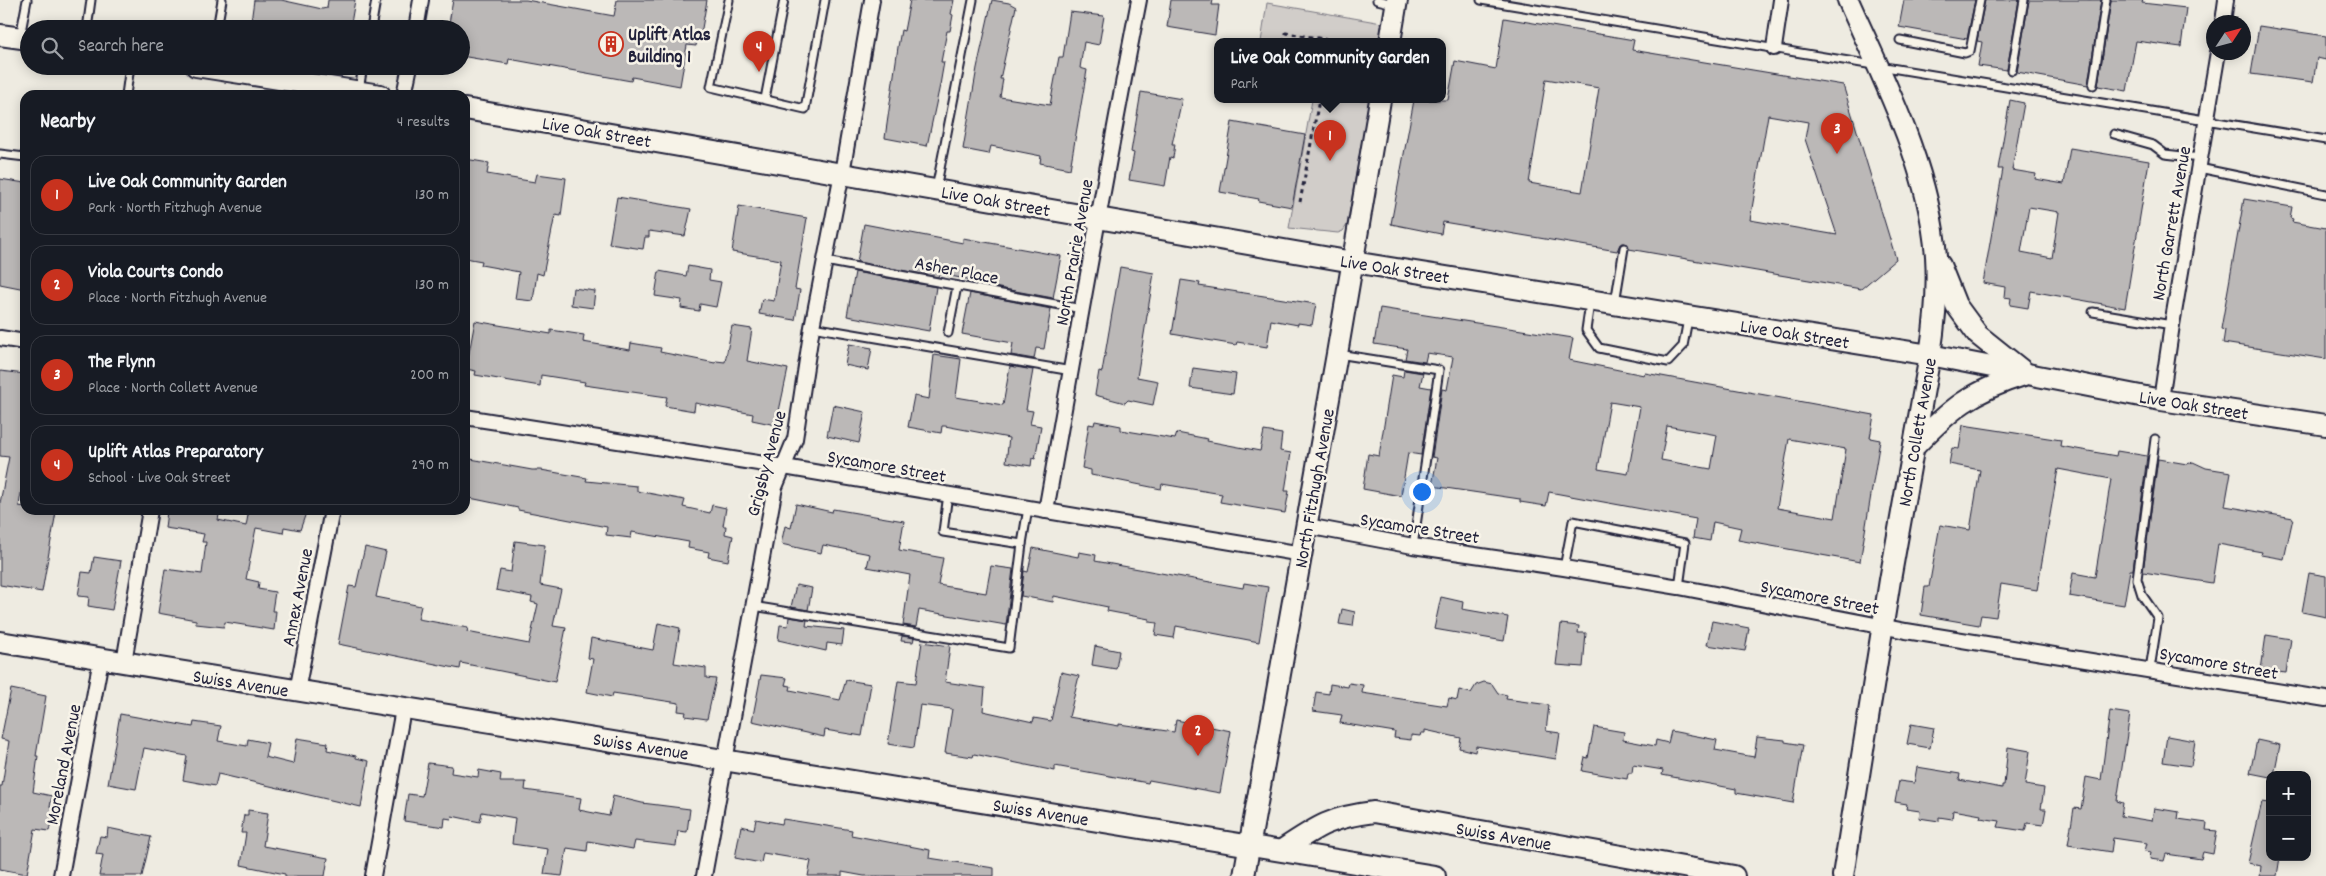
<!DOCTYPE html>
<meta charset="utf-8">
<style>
:root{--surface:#171b24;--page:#242831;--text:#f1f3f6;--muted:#9ea1a6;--line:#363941;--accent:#c8321e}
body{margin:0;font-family:Dekko,sans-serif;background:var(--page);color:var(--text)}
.controls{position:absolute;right:15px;bottom:15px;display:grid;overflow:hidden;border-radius:10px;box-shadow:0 2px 12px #0003}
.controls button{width:45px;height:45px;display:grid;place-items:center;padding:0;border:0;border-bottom:1px solid var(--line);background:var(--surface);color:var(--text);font:25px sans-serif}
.compass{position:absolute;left:2206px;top:15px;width:45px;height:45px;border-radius:50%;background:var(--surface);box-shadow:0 2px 12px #0003;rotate:54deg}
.you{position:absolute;left:1421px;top:491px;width:18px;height:18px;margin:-12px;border:4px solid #fff;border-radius:50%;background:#1a73e8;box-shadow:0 0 0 8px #1a73e833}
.badge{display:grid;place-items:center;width:32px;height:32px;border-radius:50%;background:var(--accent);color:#fff;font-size:16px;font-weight:700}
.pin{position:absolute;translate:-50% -41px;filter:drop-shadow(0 1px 2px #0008)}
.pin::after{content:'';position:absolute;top:26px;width:18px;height:15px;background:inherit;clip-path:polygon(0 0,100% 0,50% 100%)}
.popup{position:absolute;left:1214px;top:38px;width:232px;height:65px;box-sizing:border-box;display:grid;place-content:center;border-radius:10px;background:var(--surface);filter:drop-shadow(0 1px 4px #0005);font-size:16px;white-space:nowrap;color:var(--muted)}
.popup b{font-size:19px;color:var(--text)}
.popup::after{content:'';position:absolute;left:50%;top:100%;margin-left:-10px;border:10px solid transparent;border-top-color:var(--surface)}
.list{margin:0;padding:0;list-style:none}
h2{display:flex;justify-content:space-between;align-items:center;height:65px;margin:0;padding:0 20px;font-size:21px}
h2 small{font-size:16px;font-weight:400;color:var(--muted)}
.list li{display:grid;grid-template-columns:32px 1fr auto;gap:15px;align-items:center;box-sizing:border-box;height:80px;margin:0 10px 10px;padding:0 10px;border:1px solid var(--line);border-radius:15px}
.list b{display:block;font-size:19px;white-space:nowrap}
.list p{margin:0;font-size:16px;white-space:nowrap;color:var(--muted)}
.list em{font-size:16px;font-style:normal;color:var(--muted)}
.icon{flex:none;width:28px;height:28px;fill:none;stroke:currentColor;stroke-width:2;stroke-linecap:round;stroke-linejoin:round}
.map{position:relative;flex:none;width:2326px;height:876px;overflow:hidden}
.search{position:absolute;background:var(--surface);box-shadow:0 2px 12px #0003;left:20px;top:20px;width:450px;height:55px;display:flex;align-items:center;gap:12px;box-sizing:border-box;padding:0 18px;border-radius:28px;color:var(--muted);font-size:19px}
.panel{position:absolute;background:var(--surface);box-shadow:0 2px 12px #0003;left:20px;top:90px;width:450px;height:425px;border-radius:15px}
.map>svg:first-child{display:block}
</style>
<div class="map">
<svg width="2326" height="876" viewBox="0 0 2326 876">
<rect width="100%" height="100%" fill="#eeebe1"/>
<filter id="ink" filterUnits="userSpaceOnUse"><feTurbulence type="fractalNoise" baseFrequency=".02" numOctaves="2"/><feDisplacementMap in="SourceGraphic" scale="10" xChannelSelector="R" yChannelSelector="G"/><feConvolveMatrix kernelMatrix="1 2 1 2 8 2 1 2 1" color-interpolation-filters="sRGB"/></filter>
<g filter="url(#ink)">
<!-- green -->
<g fill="#d1cdc9" stroke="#7a7882">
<polygon points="1267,3 1382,23 1379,42 1261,42"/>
<polygon points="1312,100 1369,100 1347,225 1343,231 1338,233 1289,228"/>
</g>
<!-- building -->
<g fill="#bbb8b7" stroke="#22223b" fill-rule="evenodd">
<polygon points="254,0 281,0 322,9 327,8 328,0 355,0 350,29 258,27 259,23 251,22"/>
<polygon points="453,0 526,0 614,16 617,0 707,0 701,34 698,33 696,46 687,45 680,86 632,77 631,81 509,59 508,64 461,56 461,29 448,29"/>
<polygon points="910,0 954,0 951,14 953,15 950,31 947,31 941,62 944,62 940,85 927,146 885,138 898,47 901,30 904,31"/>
<polygon points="992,0 1009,3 1016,7 1000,79 1003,79 1000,97 1050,105 1059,57 1063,57 1070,12 1104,16 1099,45 1084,42 1080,68 1087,70 1070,169 1040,163 1041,156 991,146 989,154 963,149 977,68"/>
<polygon points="1171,0 1213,0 1212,5 1219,5 1215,35 1167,27"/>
<polygon points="1904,0 1975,0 1967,39 1899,27"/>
<polygon points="1985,0 2019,0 2007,70 1978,66 1982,42 1977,41"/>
<polygon points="2029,0 2101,0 2088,85 2017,72"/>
<polygon points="2111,0 2143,0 2142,3 2186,8 2181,47 2136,41 2127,91 2098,86"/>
<path d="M1504,18L1634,40L1632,50L1843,85L1896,259L1861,289L1629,249L1628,244L1624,243L1620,244L1617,251L1443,222L1441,234L1391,224L1414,100H1448L1455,61L1496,69ZM1546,79L1599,88L1582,192L1529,183ZM1768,115L1808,122L1805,139L1837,235L1750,220Z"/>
<polygon points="2259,26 2326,36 2326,60 2317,58 2313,82 2251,74"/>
<polygon points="1141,92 1182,99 1172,144 1175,144 1173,158 1170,157 1165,186 1129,180 1134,153 1131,152"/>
<path d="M2010,100L2024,103L2012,170L2036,174L2035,179L2064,184L2070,148L2149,161L2125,308L2031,291L2028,308L2010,305L2011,298L2004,297L2005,287L1983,283L2003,169H1998ZM2029,207L2059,212L2052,258L2021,252Z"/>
<polygon points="1232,122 1305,135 1292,207 1258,201 1259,199 1220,192"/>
<polygon points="465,159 489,163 487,174 535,182 537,174 566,178 561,216 555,215 543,275 537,273 533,301 515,299 519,272 481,265 482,261 465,258"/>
<polygon points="0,179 25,183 25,289 0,284"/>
<polygon points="617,197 691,209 685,236 649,231 649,237 645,237 643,249 609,244"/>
<polygon points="2244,199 2292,207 2290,218 2293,219 2292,222 2326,228 2326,359 2223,343 2225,330 2221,329"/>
<polygon points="739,206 807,218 795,289 800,290 795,320 759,314 762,299 774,301 781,260 732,252"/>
<polygon points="864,224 963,243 963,238 1061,256 1053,298 972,283 972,280 939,274 938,277 857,262"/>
<polygon points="688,266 710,270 709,280 721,282 716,307 700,304 699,311 681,308 682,300 655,296 659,271 686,276"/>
<polygon points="1120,267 1154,273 1137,377 1158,381 1153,405 1128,400 1125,403 1095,395 1099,371 1102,372"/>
<polygon points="855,272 936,287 929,331 847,316"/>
<polygon points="1181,280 1200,283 1199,286 1316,304 1312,325 1298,323 1298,325 1271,320 1267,347 1237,342 1236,345 1172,334"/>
<polygon points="573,288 595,291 593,308 571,305"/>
<polygon points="970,293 1051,309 1044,349 1036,348 1034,359 1011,355 1013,343 962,334"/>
<path d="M1380,308L1573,338L1569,360L1644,375L1645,373L1874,415L1870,438L1880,440L1860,562L1738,540L1741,528L1713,522L1710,541L1693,538L1696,519L1549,492L1546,506L1520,502V499L1432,486L1437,458L1432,457L1442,389L1447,390L1453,357L1427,353L1425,362L1405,359L1407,349L1374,344ZM1610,402L1640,407L1628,474L1598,469ZM1667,426L1717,435L1711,469L1661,460ZM1789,439L1846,449L1835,518L1777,508Z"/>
<polygon points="475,321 551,334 551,330 584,335 583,342 630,350 631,343 661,348 660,352 715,363 716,361 725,362 732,326 752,329 747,361 788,369 776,425 752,420 753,414 695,403 694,411 665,406 667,397 584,385 585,382 541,375 540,386 475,375 476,371 466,369"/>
<polygon points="849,344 872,348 868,370 845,365"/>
<polygon points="934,355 961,359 956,397 1003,405 1010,366 1033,370 1026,410 1033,411 1030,424 1041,426 1035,459 1032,458 1031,466 1006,462 1009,438 945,426 942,426 941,433 908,427 914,396 929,399"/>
<polygon points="1193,368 1236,374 1233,394 1190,388"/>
<polygon points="1404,370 1423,373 1420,386 1431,388 1421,455 1408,453 1401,496 1363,489 1368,454 1379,456 1392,375 1403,377"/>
<polygon points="0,371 25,374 25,466 19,506 25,507 25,510 56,512 42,592 0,585 0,503 9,457 0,456"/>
<polygon points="833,405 865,412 859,443 827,436"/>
<polygon points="1095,421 1121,426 1121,430 1175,439 1177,433 1208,439 1207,441 1260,451 1264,431 1282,434 1280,451 1291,453 1285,491 1289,491 1285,513 1220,502 1222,494 1162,484 1161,489 1091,475 1091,470 1082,468 1089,424 1094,425"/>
<polygon points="1963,425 2061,440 2060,446 2116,456 2117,451 2147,456 2133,570 2130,570 2124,605 2069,596 2073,573 2095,577 2111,479 2058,469 2037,590 2001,584 1996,617 1981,615 1979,625 1921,615 1925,587 1929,587 1940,525 1970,530 1980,470 1949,464 1952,448 1959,449"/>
<polygon points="465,458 532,470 541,470 587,478 586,481 637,486 637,491 685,500 683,507 710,513 712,505 726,508 723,526 726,526 725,534 733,536 728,561 708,557 709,552 688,548 689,542 632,532 631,538 606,535 607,527 518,510 518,508 465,497"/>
<polygon points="2158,459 2187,464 2193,462 2206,468 2231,472 2225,506 2293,518 2284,559 2261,555 2262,552 2218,544 2212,583 2143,572"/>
<polygon points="796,504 832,512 833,509 904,521 899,550 943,558 938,585 986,593 991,566 1013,569 1006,625 919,610 916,627 903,625 910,575 867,567 870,554 823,545 821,553 781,544 785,526 791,528"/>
<polygon points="187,510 220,510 218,520 246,526 249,510 307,510 300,530 284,527 283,533 256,528 246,579 259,582 258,589 275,592 272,611 276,611 274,630 225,622 224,627 196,624 196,620 158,613 165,569 202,574 206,542 202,542 204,534 165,528 167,511 186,513"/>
<polygon points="515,541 545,545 540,585 561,589 553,626 566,628 555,682 461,663 460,669 338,644 349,586 356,587 365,547 386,552 376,597 421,606 418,619 468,628 467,632 529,644 538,604 531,602 532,597 496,590 500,570 511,572"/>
<polygon points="1033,548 1078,557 1079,552 1096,555 1095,561 1243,588 1244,583 1268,587 1259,642 1176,626 1174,638 1155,635 1157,623 1149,622 1149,619 1107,611 1108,607 1054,596 1053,602 1021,596 1024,571 1028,572"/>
<polygon points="94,557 121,561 112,610 88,606 89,597 78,596 82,572 91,573"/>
<polygon points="2309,573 2326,576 2326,617 2302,612"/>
<polygon points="796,585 812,588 808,610 791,607"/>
<polygon points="1441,597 1463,602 1462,609 1508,617 1504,641 1434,629"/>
<polygon points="1342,609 1355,612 1353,626 1339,624"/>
<polygon points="789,617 807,620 806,626 844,630 842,645 827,643 826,651 778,640 780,625 788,626"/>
<polygon points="1712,621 1749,628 1745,651 1707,645"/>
<polygon points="658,623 680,628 674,663 706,668 706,678 716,679 707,719 685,716 686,712 678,711 679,703 613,693 612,697 587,692 593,659 588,658 591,638 653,650"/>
<polygon points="1561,624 1579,626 1578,633 1586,633 1583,667 1556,665"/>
<polygon points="2266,635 2291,639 2286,673 2261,670"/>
<polygon points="902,636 914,638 913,642 901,641"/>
<polygon points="922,642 950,646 945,682 985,688 983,711 1033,722 1034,718 1051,721 1061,672 1079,676 1069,717 1119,726 1119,724 1174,732 1176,720 1231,731 1220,793 1149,780 1148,783 1055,766 1055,771 974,754 973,757 945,753 952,709 920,705 914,748 888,744 898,681 916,683"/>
<polygon points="1095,646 1119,651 1116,669 1092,665"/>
<polygon points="761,675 787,678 785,685 791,686 790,690 840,700 846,680 871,684 862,736 825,730 824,737 752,721"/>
<polygon points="1484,682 1492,684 1498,693 1507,695 1506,699 1549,705 1546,731 1560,733 1556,759 1476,746 1475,752 1459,748 1461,738 1425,730 1425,733 1421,733 1420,736 1411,735 1411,740 1394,738 1395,732 1340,723 1342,715 1313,711 1316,692 1329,694 1330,684 1348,687 1349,683 1363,685 1362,693 1447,706 1449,698 1457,700 1459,690 1471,693 1476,685"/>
<polygon points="11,689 46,696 36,756 38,756 33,792 52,796 50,807 54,808 49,831 35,829 27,874 0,869 0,786 2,786 9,741 1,739"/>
<polygon points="2110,711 2130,714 2117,801 2123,803 2121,816 2152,821 2154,808 2179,812 2178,819 2207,823 2206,830 2217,831 2213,854 2203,852 2201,859 2166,854 2164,861 2150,859 2151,852 2145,851 2147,843 2113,838 2111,852 2068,845 2074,808 2081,809 2086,777 2101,780"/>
<polygon points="120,714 193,727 194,722 221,726 218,741 247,746 248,739 268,743 265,757 293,764 297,738 328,743 327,750 356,756 356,758 369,761 361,807 218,774 215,786 183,780 187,756 144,748 136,789 108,784"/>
<polygon points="1911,724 1934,728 1930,748 1907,744"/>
<polygon points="1594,727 1624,732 1623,740 1655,746 1656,740 1668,743 1671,731 1717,740 1715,750 1754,757 1757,737 1785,740 1785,742 1803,745 1793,803 1736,793 1736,789 1662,775 1663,770 1633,765 1632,773 1628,773 1627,779 1582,771 1585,757 1588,758"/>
<polygon points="2167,736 2195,741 2191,766 2163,762"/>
<polygon points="2257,740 2280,745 2274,775 2270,775 2270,777 2250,773"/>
<polygon points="2008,747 2030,751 2025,785 2044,788 2041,809 2046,809 2043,825 2027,823 2025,831 1998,827 2000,821 1980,818 1981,815 1953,810 1952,819 1939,817 1939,821 1919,818 1920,811 1906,809 1907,804 1895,802 1899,781 1914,783 1917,767 1960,774 1959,780 2002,788 2002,785 2004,785"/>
<polygon points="428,763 452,766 451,773 478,777 479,770 501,774 500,782 526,782 525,790 581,798 579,810 609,816 613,796 642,803 690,809 687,832 678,831 676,846 635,841 633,849 588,841 587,851 567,848 562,876 544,874 548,849 512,844 515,818 482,812 480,822 452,816 451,819 445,818 444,827 404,821 408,794 422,796"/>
<polygon points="2262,802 2270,803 2270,857 2280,857 2277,876 2260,876 2261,866 2248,863"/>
<polygon points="248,810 268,813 263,846 328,858 325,876 285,876 285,874 241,865 246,833 241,833 244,815 248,815"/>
<polygon points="756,819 782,824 783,819 852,830 851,835 930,850 929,858 994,868 994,876 864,876 842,872 842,876 808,876 811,861 763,853 761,863 735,858 741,826 754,829"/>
<polygon points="108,828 151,837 142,876 99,876 103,855 96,854 100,836 107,837"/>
</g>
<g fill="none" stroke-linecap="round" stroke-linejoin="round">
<defs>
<g id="lane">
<polyline points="729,0 711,87 805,109 825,0"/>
<polyline points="1377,0 1394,4"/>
<polyline points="1481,0 2326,140"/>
<polyline points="87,29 91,0"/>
<polyline points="217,29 222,0"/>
<polyline points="371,29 376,0"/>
<polyline points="20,37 27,0"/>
<polyline points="1900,40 1965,53 1970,51 1980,0"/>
<polyline points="2012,70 2024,0"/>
<polyline points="2093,85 2106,0"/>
<polyline points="359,90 363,66"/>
<polyline points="126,95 130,66"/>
<polyline points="765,99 784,0"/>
<polyline points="2114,134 2153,145 2165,154 2200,158"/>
<polyline points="0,154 25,157"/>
<polyline points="2199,168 2326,194"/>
<polyline points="936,189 973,0"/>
<polyline points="825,261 1082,309"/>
<polyline points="1590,303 1586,330 1599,348 1668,362 1683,346 1688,319"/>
<polyline points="1615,303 1624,248"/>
<polyline points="2093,312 2172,325"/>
<polyline points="812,327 1072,371"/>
<polyline points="948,333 957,286"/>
<polyline points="1338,354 1439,370 1413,546"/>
<polyline points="948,494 943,532 1022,544 1028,508"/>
<polyline points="1564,568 1573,521 1685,543 1679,587"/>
<polyline points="753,606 1009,648 1022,544"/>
<polyline points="2150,669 2158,618 2142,595 2137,579 2155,439"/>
</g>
<g id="street">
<polyline points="2223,22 2226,0"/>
<polyline points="416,29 421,0"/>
<polyline points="1774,48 1781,0"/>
<polyline points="404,95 410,66"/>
<polyline points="0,338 25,342"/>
<polyline points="2161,400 2172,325 2218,52"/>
<polyline points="465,417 784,467 1302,554"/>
<path d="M1046,511C1076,340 1106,170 1139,0"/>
<polyline points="1307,526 1413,546 1564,568 1679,587 1906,631 2326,699"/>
<polyline points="124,662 150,510"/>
<polyline points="297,691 332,510"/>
<polyline points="61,876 101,659"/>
<polyline points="373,876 403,709"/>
<polyline points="704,876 775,487 795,439 812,327 842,173 872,0"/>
</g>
<g id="secondary">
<polyline points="0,35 29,39"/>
<polyline points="1390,42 1397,0"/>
<polyline points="196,66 380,95"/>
<polyline points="465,109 1353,262 1930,355 2161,400 2326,425"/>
<polyline points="1940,265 1956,305 1978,335 2023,371"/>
<path d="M1914,447C1951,408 1972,391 2024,375"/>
<path d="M0,642C478,721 957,794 1435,876"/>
<path d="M1282,850C1318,826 1331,817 1374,812L1734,876"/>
<polyline points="1244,876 1337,354 1380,100"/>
<path d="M1843,876L1890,580L1930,355C1935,323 1938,288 1936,256C1929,166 1884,81 1848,0"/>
</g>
</defs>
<!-- lane casing -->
<use href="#lane" stroke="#22223b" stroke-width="11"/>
<!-- street casing -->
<use href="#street" stroke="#22223b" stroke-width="18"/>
<!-- secondary casing -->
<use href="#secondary" stroke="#22223b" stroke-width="24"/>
<!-- path -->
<g stroke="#22223b" stroke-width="3" stroke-dasharray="4 4" stroke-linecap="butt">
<polyline points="1284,42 1286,33 1330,40 1330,42"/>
<polyline points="1300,202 1319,100"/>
</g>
<!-- lane -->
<use href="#lane" stroke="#f7f3e8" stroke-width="7"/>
<!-- street -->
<use href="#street" stroke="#f7f3e8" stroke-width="14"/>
<!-- secondary -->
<use href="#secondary" stroke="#f7f3e8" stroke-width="20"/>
</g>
</g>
<!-- icons -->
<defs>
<symbol id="building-ring" viewBox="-11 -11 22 22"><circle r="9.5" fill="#f7f3e8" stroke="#c8321e" stroke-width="1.5"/><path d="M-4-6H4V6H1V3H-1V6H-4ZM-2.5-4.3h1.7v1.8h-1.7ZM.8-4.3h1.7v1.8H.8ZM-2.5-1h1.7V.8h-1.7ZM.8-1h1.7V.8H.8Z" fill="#c8321e"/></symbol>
</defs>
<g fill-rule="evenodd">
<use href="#building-ring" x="597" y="30" width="28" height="28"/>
</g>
<g text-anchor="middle" stroke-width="5" stroke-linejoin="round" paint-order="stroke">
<!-- poi labels -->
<g font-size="19" font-weight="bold" fill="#22223b" stroke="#f7f3e8" text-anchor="start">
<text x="628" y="40">Uplift Atlas<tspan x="628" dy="22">Building 1</tspan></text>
</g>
<!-- street labels -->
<g font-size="19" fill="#22223b" stroke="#f7f3e8">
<text transform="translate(597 131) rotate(10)" y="7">Live Oak Street</text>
<text transform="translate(996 200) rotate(10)" y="7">Live Oak Street</text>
<text transform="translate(2170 223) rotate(-80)" y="7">North Garrett Avenue</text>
<text transform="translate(1073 252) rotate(-80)" y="7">North Prairie Avenue</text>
<text transform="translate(1395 268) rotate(9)" y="7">Live Oak Street</text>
<text transform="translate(957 269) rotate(11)" y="7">Asher Place</text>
<text transform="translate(1795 333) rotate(9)" y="7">Live Oak Street</text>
<text transform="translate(2194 404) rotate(9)" y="7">Live Oak Street</text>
<text transform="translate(1916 432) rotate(-80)" y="7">North Collett Avenue</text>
<text transform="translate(765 463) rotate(-75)" y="7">Grigsby Avenue</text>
<text transform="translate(887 465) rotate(10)" y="7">Sycamore Street</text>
<text transform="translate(1313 488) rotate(-80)" y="7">North Fitzhugh Avenue</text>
<text transform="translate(1420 527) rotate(9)" y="7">Sycamore Street</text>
<text transform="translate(1820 596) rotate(11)" y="7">Sycamore Street</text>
<text transform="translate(296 597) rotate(-79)" y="7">Annex Avenue</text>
<text transform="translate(2219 662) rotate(10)" y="7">Sycamore Street</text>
<text transform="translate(241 682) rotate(9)" y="7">Swiss Avenue</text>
<text transform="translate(641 745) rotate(9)" y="7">Swiss Avenue</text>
<text transform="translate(62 764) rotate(-79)" y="7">Moreland Avenue</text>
<text transform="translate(1041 811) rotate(9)" y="7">Swiss Avenue</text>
<text transform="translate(1504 835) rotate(10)" y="7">Swiss Avenue</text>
</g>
</g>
</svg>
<div class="controls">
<button>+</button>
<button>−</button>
</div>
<svg class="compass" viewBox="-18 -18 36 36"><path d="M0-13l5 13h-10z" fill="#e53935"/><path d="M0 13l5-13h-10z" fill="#9ea1a6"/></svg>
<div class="you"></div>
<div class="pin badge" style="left:1330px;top:161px">1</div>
<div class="popup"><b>Live Oak Community Garden</b>Park</div>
<div class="pin badge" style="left:1198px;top:756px">2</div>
<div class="pin badge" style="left:1837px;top:154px">3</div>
<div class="pin badge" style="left:759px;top:72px">4</div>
<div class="search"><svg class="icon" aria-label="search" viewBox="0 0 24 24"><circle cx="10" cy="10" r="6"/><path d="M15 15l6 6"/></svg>Search here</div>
<section class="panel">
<h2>Nearby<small>4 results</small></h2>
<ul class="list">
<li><span class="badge">1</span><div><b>Live Oak Community Garden</b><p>Park · North Fitzhugh Avenue</p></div><em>130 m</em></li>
<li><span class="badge">2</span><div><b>Viola Courts Condo</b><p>Place · North Fitzhugh Avenue</p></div><em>130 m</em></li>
<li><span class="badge">3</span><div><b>The Flynn</b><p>Place · North Collett Avenue</p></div><em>200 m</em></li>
<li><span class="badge">4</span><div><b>Uplift Atlas Preparatory</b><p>School · Live Oak Street</p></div><em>290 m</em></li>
</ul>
</section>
</div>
